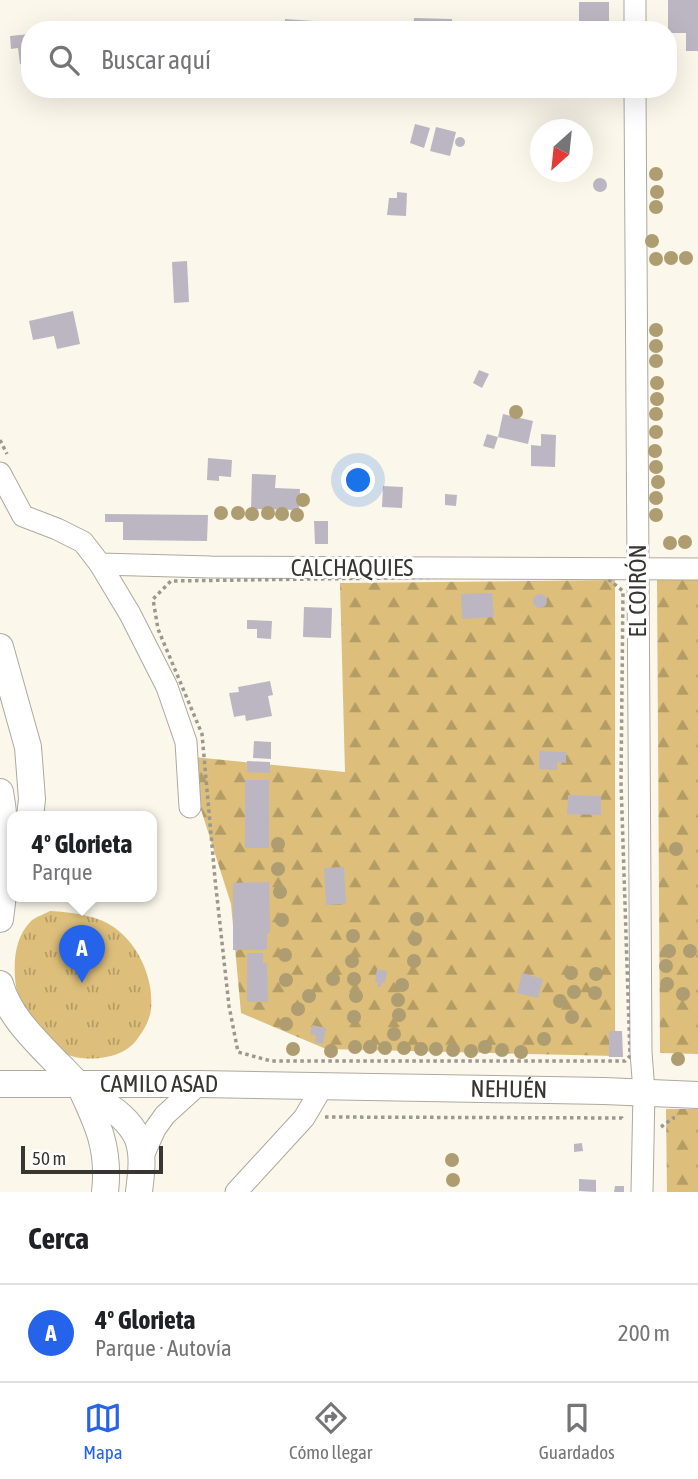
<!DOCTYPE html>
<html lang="es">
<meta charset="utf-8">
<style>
:root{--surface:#fff;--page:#f2f2f2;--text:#202124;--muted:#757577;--line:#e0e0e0;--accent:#2563eb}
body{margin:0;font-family:"Asap Condensed",sans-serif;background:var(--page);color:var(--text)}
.compass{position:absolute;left:530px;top:119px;width:63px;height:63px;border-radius:50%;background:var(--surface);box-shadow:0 7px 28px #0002;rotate:207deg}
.scale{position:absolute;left:21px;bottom:18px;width:142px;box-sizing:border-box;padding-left:7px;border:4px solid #383632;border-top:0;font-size:19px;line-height:24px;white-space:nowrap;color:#383632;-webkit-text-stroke:5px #fff;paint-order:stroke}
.you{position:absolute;left:359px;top:481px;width:24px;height:24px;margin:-18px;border:5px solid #fff;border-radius:50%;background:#1a73e8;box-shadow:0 0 0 10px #1a73e833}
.badge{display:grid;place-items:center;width:46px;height:46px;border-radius:50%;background:var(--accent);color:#fff;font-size:23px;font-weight:700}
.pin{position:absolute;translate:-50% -58px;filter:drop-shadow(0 2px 4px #0008)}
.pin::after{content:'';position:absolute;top:37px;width:24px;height:21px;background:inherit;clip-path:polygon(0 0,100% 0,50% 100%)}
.popup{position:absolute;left:7px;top:811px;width:150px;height:91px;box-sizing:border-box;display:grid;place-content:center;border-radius:14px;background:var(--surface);filter:drop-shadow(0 2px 5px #0005);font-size:23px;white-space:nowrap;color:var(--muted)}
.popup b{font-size:26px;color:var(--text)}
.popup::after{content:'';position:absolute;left:50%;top:100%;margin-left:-14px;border:14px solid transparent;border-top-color:var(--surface)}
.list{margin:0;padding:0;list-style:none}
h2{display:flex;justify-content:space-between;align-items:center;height:91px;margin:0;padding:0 28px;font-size:30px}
h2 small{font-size:23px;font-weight:400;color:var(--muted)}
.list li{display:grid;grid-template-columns:46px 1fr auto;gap:21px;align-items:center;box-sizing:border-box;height:98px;padding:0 28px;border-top:2px solid var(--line)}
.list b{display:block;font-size:26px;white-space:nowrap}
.list p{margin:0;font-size:23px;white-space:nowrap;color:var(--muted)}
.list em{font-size:23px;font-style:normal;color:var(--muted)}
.icon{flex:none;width:38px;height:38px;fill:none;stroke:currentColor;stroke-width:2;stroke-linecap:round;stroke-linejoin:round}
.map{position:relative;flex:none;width:698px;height:1192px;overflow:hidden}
.search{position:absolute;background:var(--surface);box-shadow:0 7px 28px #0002;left:21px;right:21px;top:21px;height:77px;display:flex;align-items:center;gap:18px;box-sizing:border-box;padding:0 24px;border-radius:28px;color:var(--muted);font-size:26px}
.sheet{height:189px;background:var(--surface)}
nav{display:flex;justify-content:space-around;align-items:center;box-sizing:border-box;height:98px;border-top:2px solid var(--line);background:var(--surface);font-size:19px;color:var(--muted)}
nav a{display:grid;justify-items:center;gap:4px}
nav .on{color:var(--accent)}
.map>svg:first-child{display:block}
</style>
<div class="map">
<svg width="698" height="1192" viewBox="0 0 698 1192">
<defs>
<pattern id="forest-firs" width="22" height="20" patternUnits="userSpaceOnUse" patternTransform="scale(1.75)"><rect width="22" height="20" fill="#ddbf7b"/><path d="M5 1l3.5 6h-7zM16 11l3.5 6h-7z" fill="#b49c65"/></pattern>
<pattern id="park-tufts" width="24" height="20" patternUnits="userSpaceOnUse" patternTransform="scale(1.75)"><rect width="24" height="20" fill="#ddbf7b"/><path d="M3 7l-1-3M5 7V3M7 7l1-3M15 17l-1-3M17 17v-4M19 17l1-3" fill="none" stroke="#b49c65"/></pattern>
</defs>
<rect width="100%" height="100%" fill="#fcf7eb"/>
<!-- forest -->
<g fill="url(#forest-firs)">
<polygon points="657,578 698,579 698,1054 660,1053"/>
<polygon points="615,580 615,1056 326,1049 241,1013 231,904 184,756 345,772 340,583"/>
<polygon points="666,1109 698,1109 698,1192 667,1192"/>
</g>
<!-- park -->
<path fill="url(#park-tufts)" d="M50,911C69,912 96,915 112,926C138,943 154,978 151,1009C150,1020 144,1030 138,1038C123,1062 77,1064 55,1049C48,1044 42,1031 36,1023C31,1015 21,1006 18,997C16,994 17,990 16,987C13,964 14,938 31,921C36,917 44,914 50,911Z"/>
<!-- building -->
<g fill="#bbb6c1">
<polygon points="668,0 698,0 698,51 686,51 686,33 668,33"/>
<rect x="579" y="2" width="30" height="28"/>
<polygon points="414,18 452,19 451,30 413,30"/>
<polygon points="285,19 328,22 328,30 284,30"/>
<polygon points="371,24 377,26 379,30 364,30 368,25"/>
<polygon points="30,34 30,63 20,64 18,48 11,49 10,36"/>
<polygon points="415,124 430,128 424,148 410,143"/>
<polygon points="436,127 456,132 450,156 430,151"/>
<circle cx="460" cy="142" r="5"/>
<circle cx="600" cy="185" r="7"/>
<polygon points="397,192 407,193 406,216 387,215 389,198 397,198"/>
<polygon points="187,261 189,302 174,303 172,262"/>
<polygon points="73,311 80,344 57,349 54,336 33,340 29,321"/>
<polygon points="479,370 489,374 482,388 473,383"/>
<polygon points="503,414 533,421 528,444 498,437 494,449 483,446 487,434 498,437"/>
<polygon points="541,434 556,435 555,467 531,466 531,445 541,446"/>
<polygon points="208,458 232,460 231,477 219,476 219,481 207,480"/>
<polygon points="252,474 276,475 275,488 300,489 299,510 251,509"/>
<polygon points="383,486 403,487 402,508 382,507"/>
<polygon points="445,494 457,495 456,506 445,505"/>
<polygon points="105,514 208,515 207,541 123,540 123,522 105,522"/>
<polygon points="314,521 328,521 328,544 315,544"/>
<polygon points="492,593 494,617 462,619 461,594"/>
<circle cx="540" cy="601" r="7"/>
<polygon points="304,607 332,608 331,638 303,637"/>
<polygon points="247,620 272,621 271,639 257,638 257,629 247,629"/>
<polygon points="270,681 273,695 268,696 272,716 246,721 245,715 234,717 229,693 239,692 238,687"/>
<polygon points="254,741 271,742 271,759 253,758"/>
<polygon points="539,751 566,752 566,763 557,762 557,770 539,769"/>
<polygon points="247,761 270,762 270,773 247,772"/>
<rect x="245" y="780" width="24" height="68"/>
<polygon points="568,795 601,796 601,815 567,814"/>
<polygon points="344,867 346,904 326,905 324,868"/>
<polygon points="269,882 270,933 267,933 267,950 233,950 233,883"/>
<polygon points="247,953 263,953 263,963 267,963 268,1002 247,1002"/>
<polygon points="377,969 387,971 385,983 381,983 381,987 377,987 378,982 375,982"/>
<polygon points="522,973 543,979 538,998 517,993"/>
<polygon points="312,1025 326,1028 323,1044 315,1042 316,1036 310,1034"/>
<polygon points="609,1031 622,1031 623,1057 609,1057"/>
<polygon points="582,1143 583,1151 574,1152 574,1144"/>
<polygon points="579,1179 596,1180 596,1192 579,1191"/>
<polygon points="615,1186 624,1186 624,1192 614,1192"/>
</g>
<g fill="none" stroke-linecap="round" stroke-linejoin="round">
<defs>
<g id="minor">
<polyline points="635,0 635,30"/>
<polyline points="635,89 641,1052 644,1092 642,1192"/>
<polyline points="0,473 23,516 57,529 83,542 100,564 211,567 698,569"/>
<polyline points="100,564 130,614 167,687 186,742 190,807"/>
<polyline points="142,1158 155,1129 165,1115 199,1084"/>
<polyline points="236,1192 304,1118 317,1096 319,1086"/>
</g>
<g id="tertiary">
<polyline points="0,647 28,747 32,799 30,817"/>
<path d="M0,792C8,835 6,876 0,919"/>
<path d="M0,984C9,1016 34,1039 56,1062C64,1069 71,1078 79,1085C99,1102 127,1113 138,1139C144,1156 141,1174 139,1192"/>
<path id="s1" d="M0,1084H199L604,1091L698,1095"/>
<path d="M80,1086C98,1124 110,1149 105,1192"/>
</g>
</defs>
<!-- minor casing -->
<use href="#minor" stroke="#ada99e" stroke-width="23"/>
<!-- tertiary casing -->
<use href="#tertiary" stroke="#ada99e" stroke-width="28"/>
<!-- path -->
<g stroke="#9b9890" stroke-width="3.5" stroke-dasharray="3.5 3.5" stroke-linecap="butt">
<polyline points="0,440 7,454"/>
<polygon points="603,575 623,591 621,782 630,1056 625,1061 271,1061 238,1052 229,1006 215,879 202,734 158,629 153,599 171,581"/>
<polyline points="325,1117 622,1118 624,1121"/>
<polyline points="661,1127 673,1118 675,1118"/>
</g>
<!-- minor -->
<use href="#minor" stroke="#fff" stroke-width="21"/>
<!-- tertiary -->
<use href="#tertiary" stroke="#fff" stroke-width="26"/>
</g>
<!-- trees -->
<g fill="#ad9d70">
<circle cx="656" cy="174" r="7"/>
<circle cx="657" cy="192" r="7"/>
<circle cx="656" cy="207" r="7"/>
<circle cx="652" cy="241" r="7"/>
<circle cx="671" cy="258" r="7"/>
<circle cx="686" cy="258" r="7"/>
<circle cx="656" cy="259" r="7"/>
<circle cx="656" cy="330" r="7"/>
<circle cx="656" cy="346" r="7"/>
<circle cx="656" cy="361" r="7"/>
<circle cx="657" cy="383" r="7"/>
<circle cx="657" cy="399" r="7"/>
<circle cx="516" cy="412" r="7"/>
<circle cx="656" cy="414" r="7"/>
<circle cx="656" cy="432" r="7"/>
<circle cx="655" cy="451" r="7"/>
<circle cx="656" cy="467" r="7"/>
<circle cx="658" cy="482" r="7"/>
<circle cx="656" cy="498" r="7"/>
<circle cx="303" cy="500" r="7"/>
<circle cx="221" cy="513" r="7"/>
<circle cx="238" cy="513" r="7"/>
<circle cx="268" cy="513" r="7"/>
<circle cx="252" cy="514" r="7"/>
<circle cx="282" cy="514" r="7"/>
<circle cx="297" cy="515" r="7"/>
<circle cx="656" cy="515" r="7"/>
<circle cx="685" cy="542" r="7"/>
<circle cx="670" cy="543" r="7"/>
<circle cx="278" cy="844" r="7"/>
<circle cx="676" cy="849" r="7"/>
<circle cx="278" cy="869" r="7"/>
<circle cx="280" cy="892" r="7"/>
<circle cx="417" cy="919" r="7"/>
<circle cx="282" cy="920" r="7"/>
<circle cx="353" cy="936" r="7"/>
<circle cx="415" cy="939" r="7"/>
<circle cx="669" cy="951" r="7"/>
<circle cx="690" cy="951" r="7"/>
<circle cx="285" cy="955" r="7"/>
<circle cx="352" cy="961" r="7"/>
<circle cx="414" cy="961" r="7"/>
<circle cx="666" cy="966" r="7"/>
<circle cx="571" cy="973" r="7"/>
<circle cx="596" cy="974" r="7"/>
<circle cx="333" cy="979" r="7"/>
<circle cx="354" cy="979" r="7"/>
<circle cx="286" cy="980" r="7"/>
<circle cx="667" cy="984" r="7"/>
<circle cx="402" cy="985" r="7"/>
<circle cx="574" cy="992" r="7"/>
<circle cx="595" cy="993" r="7"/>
<circle cx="683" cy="994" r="7"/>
<circle cx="309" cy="996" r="7"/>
<circle cx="356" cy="996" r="7"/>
<circle cx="398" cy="1000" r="7"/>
<circle cx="560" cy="1001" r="7"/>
<circle cx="298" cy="1009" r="7"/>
<circle cx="399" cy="1015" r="7"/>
<circle cx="354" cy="1017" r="7"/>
<circle cx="572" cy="1017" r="7"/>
<circle cx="286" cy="1024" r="7"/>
<circle cx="394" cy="1034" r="7"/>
<circle cx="544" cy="1039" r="7"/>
<circle cx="355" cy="1047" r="7"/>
<circle cx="370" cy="1047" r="7"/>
<circle cx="485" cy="1047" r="7"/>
<circle cx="385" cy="1048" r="7"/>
<circle cx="404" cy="1048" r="7"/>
<circle cx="293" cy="1049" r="7"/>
<circle cx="421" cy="1049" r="7"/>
<circle cx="436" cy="1049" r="7"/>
<circle cx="453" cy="1050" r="7"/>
<circle cx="502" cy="1050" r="7"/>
<circle cx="331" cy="1051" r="7"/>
<circle cx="471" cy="1051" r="7"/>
<circle cx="521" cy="1052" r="7"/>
<circle cx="678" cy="1059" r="7"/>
<circle cx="452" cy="1160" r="7"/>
<circle cx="453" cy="1180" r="7"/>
</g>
<g text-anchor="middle" stroke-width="6" stroke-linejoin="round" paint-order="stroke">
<!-- street labels -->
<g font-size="24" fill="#383632" stroke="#fff">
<text x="352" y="576">CALCHAQUIES</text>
<text transform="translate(638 591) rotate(-90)" y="8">EL COIRÓN</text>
<text dy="8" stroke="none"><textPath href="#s1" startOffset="159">CAMILO ASAD</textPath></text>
<text dy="8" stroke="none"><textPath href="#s1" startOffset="509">NEHUÉN</textPath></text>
</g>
</g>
</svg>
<svg class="compass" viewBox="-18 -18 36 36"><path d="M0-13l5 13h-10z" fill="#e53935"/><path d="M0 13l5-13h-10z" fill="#757577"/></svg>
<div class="scale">50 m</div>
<div class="you"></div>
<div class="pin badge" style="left:82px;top:983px">A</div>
<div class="popup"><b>4º Glorieta</b>Parque</div>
<div class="search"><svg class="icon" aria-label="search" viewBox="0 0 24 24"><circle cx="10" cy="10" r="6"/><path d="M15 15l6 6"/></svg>Buscar aquí</div>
</div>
<section class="sheet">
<h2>Cerca<small></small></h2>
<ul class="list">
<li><span class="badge">A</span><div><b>4º Glorieta</b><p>Parque · Autovía</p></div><em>200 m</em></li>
</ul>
</section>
<nav>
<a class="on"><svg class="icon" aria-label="map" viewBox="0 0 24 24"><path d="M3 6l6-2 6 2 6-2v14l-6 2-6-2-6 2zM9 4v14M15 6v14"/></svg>Mapa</a>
<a><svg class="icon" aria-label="directions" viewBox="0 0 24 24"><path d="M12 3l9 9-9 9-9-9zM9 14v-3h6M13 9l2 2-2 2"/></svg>Cómo llegar</a>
<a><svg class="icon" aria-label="saved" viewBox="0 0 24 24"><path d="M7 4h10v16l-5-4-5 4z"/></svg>Guardados</a>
</nav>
